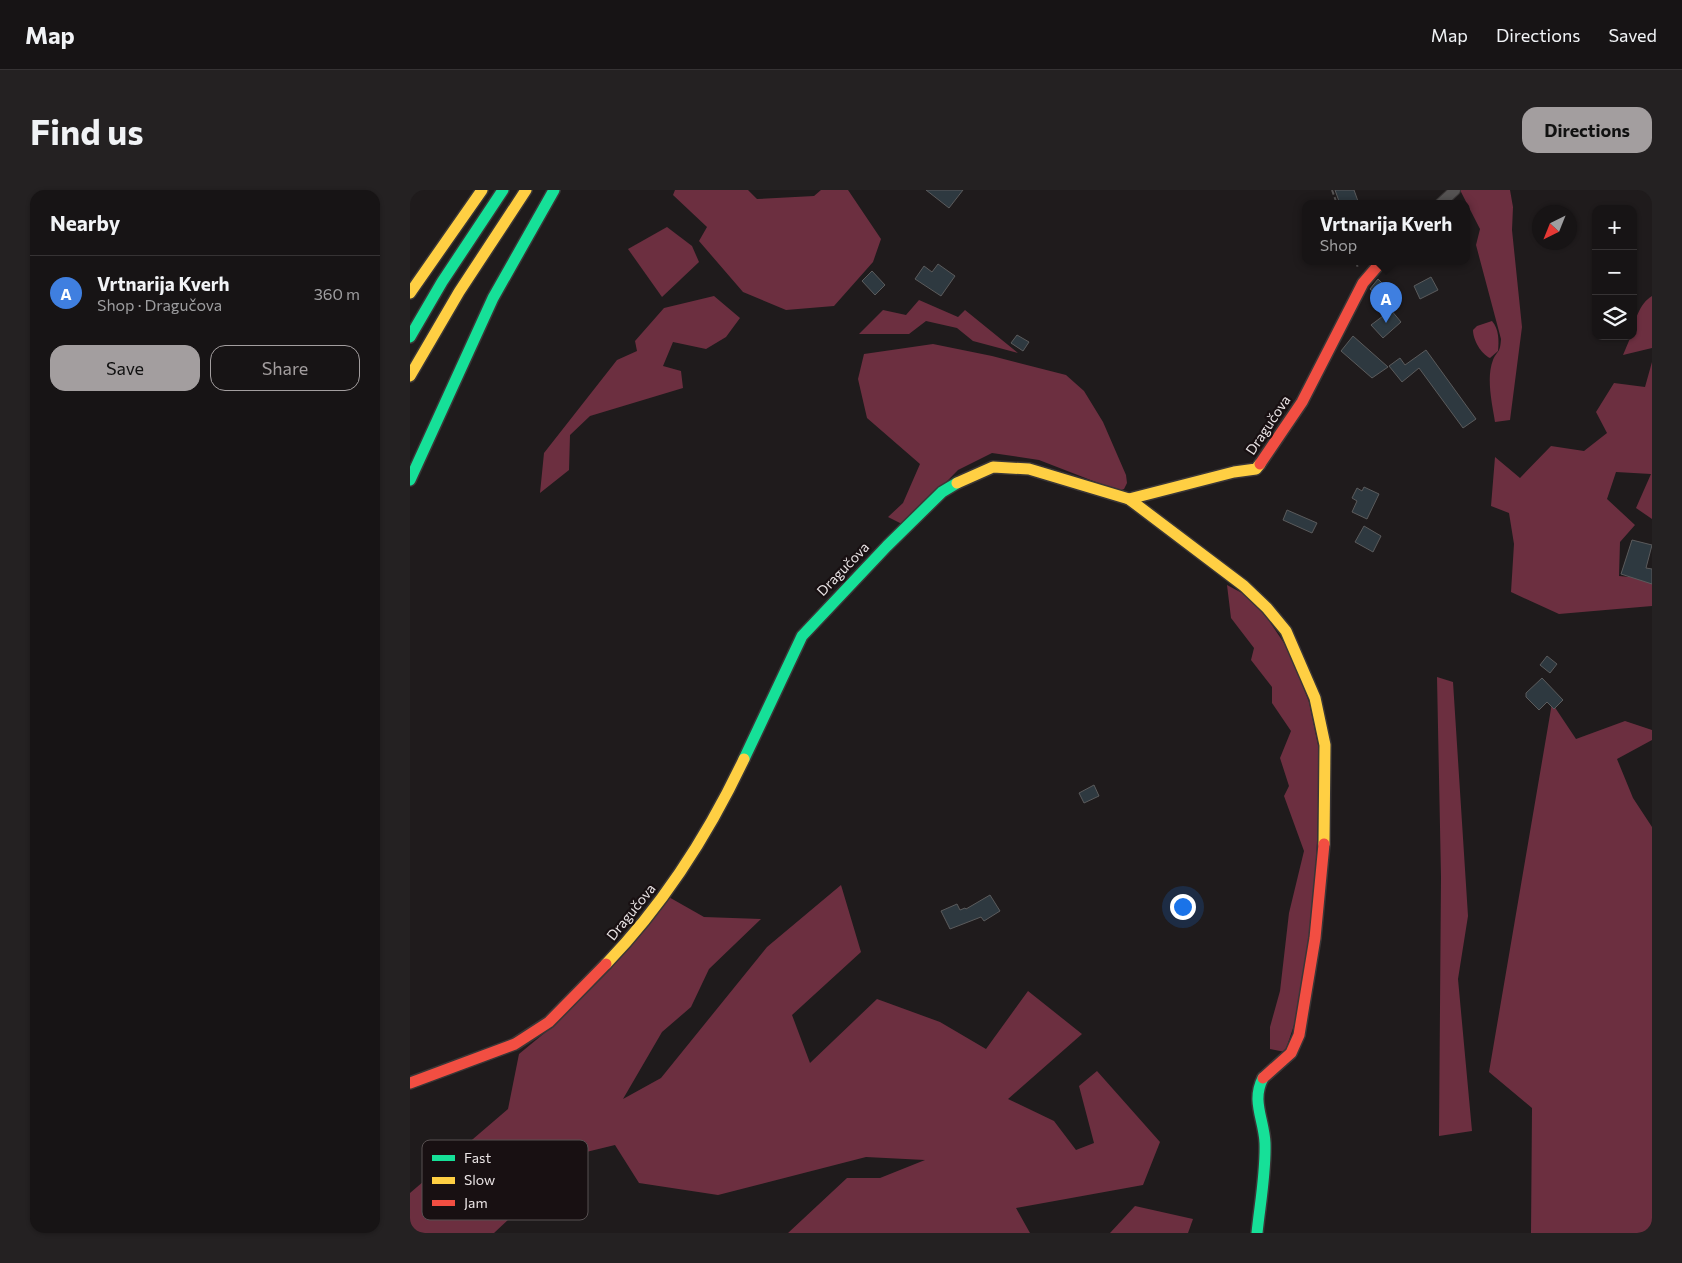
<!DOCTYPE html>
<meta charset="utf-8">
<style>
:root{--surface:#171415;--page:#242122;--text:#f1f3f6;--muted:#9e9ea0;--line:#363334;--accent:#a39e9f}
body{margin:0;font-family:Commissioner,sans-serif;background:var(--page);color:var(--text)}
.controls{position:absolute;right:15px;top:15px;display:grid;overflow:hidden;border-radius:10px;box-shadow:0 1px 4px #0004}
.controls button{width:45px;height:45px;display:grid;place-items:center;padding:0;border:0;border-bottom:1px solid var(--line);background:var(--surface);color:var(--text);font:25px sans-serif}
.compass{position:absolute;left:1122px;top:15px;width:45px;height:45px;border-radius:50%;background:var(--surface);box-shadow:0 1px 4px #0004;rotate:223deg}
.you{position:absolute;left:772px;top:716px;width:18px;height:18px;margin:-12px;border:4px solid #fff;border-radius:50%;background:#1a73e8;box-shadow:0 0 0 8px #1a73e833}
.badge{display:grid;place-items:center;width:32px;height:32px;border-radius:50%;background:var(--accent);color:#fff;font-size:16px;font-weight:700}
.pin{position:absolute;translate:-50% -41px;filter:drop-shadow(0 1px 2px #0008)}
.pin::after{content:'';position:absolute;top:26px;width:18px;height:15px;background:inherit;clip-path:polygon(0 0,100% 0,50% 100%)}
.popup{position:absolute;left:892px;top:10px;width:168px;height:65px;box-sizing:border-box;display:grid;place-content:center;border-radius:10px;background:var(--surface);filter:drop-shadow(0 1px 4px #0005);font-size:16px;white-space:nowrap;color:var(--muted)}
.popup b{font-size:19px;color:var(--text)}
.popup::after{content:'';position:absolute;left:50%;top:100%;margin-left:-10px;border:10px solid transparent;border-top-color:var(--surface)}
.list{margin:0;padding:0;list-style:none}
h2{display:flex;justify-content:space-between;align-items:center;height:65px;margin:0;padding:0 20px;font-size:21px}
h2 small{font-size:16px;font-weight:400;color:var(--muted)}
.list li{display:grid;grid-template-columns:32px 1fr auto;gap:15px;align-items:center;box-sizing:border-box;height:75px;padding:0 20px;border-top:1px solid var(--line)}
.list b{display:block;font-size:19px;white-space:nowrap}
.list p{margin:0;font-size:16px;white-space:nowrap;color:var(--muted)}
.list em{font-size:16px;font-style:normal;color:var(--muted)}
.actions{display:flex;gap:10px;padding:15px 20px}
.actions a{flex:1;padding:11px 0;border:1px solid var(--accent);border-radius:15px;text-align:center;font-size:18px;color:var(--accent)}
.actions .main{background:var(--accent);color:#111}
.icon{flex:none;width:28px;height:28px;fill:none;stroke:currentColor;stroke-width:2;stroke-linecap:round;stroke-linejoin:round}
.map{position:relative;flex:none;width:1242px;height:1043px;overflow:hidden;border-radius:15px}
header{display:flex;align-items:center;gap:30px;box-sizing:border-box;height:70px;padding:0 25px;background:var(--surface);border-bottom:1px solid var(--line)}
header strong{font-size:24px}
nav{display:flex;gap:28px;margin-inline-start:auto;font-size:18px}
.intro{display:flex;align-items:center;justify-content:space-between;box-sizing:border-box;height:120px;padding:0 30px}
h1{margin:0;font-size:35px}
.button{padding:12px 22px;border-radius:15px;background:var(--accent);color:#111;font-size:18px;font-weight:700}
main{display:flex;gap:30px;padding:0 30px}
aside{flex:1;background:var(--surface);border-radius:15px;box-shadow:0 1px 4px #0004}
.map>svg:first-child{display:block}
</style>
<header>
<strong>Map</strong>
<nav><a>Map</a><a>Directions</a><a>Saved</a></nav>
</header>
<div class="intro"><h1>Find us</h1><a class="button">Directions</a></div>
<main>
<aside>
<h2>Nearby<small></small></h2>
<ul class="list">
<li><span class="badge" style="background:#3f7fe0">A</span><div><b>Vrtnarija Kverh</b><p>Shop · Dragučova</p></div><em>360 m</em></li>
</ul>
<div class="actions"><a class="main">Save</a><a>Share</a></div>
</aside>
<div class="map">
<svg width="1242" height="1043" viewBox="0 0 1242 1043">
<rect width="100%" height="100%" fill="#1f1b1c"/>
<!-- forest -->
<g fill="#6c2f40">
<polygon points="265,0 338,0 347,9 404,6 411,0 438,0 471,49 463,72 424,116 376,120 333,102 289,51 297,37 263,5"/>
<path d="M1050,0H1100L1103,17L1102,40L1112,137L1100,230L1085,232C1082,213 1076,188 1083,170C1088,159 1090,164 1091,149L1066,55L1070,39Z"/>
<polygon points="257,37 282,56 289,72 252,107 218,59"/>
<polygon points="304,106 330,128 316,147 296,159 263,152 253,176 271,181 273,198 180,226 160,245 159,280 130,303 134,263 207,170 227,161 225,151 254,118"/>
<path d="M1242,106V158L1213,165L1221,146H1223C1223,132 1230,113 1242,106Z"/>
<polygon points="509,110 548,127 555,120 608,163 563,151 547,138 516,131 499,144 449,144 473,120 496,125"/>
<polygon points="523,154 582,166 656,185 674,201 693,232 716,285 717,293 714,299 709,301 629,270 582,263 548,280 494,335 478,327 493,313 510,274 457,228 448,189 454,164"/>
<polygon points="1242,172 1242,329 1226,318 1241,284 1206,282 1197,309 1225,335 1210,352 1209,386 1242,389 1242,416 1149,424 1101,402 1104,354 1099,323 1081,316 1085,267 1110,288 1141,256 1174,261 1197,243 1186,222 1204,193 1235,197"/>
<polygon points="817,395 845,410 880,462 899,512 910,564 905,708 888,823 875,862 860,859 860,837 870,801 879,723 894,661 874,606 879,596 870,568 881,541 862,513 862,497 841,470 844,458 821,428"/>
<polygon points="1027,487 1043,492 1058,726 1048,789 1062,941 1029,946 1031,687"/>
<polygon points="1142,513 1166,549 1215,531 1242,540 1242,550 1207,569 1223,608 1242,637 1242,1043 1121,1043 1122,918 1079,882"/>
<polygon points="431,695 451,762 382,825 400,873 467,809 530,832 576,859 618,801 672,844 598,909 644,931 666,960 684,953 669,896 687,881 750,952 733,995 606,1018 620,1043 378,1043 437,988 470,988 515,970 456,967 308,1005 229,993 205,955 168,964 84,1043 0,1043 0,1003 98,919 109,864 143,836 257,706 294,727 351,729 299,779 281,817 252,842 213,909 251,888 357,757"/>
<polygon points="725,1016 783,1029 778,1043 700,1043"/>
</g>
<!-- water -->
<path fill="#713043" d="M1082,131C1089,139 1089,151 1088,161L1080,168C1071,164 1063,150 1063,140L1067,136Z"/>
<!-- building -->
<g fill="#2e3940" stroke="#5b5b5c">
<polygon points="516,0 553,0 539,18"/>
<polygon points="925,0 944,0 949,14 930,14"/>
<polygon points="528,74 545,86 531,106 505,89 514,76 522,82"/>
<polygon points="462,81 475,95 465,105 452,91"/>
<polygon points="1021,87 1028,100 1010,109 1004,96"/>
<polygon points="968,89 975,96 967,105 960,99"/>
<polygon points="981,120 991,132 973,148 961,135"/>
<polygon points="607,145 619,152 613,161 601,153"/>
<polygon points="943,146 978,177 962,188 931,161"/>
<polygon points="1016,160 1066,229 1053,238 1009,178 992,192 979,176 990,168 995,175"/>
<polygon points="954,297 969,304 957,329 942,322 947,311 942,308 947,298 952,301"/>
<polygon points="877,320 907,333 902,343 873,330"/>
<polygon points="954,336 971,346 963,362 945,352"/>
<polygon points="1222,350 1242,355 1236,378 1242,379 1242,394 1211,384"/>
<polygon points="1137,466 1147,474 1140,483 1130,475"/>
<polygon points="1132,488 1153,510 1144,519 1137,512 1129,520 1116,507 1116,503"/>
<polygon points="684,595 689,606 674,613 669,603"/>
<polygon points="580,705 590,721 574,731 571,727 540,739 531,721 547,714 550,720 555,718 556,719"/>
</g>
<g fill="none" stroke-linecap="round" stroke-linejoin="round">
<defs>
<polyline id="street" points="1030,14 1045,0"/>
<g id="fast">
<polyline points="0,147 32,92 93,0"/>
<polyline points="0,290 83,108 144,0"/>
<polyline points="334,569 392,446 477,356 532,302 547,293"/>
<path d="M847,1043C850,1014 856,982 855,953C854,929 841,911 853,888"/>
</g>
<g id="slow">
<polyline points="0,103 72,0"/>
<polyline points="0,186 49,102 116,0"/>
<polyline points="547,293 583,277 619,279 719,309 824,282 846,279 850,274"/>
<polyline points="719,309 834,396 857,418 876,441 905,508 915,555 914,654"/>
<path d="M196,774C254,714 298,645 334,569"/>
</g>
<g id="jam">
<polyline points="850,274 892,212 953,93 971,72"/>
<polyline points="853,888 881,863 889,845 905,748 914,654"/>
<polyline points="0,893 105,854 139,832 196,774"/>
</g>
</defs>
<!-- street casing -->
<use href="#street" stroke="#3a3636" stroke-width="12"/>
<!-- fast casing -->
<use href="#fast" stroke="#3a3636" stroke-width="14"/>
<!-- slow casing -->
<use href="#slow" stroke="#3a3636" stroke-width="14"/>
<!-- jam casing -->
<use href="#jam" stroke="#3a3636" stroke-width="14"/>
<!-- path -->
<g stroke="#575454" stroke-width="2" stroke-dasharray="5 2.5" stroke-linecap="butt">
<polyline points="922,0 927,14"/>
<polyline points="946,72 948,78"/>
</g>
<!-- street -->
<use href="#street" stroke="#565353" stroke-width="10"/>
<!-- fast -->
<use href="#fast" stroke="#16e098" stroke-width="11"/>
<!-- slow -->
<use href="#slow" stroke="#ffcf43" stroke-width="11"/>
<!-- jam -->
<use href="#jam" stroke="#f24e42" stroke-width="11"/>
</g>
<g text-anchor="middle" stroke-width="4.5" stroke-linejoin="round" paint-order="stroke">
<!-- street labels -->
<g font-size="14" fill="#eae4e5" stroke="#181012">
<text transform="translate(858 235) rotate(-56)" y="5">Dragučova</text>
<text transform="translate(433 379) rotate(-46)" y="5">Dragučova</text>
<text transform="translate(221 722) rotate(-51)" y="5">Dragučova</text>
</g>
</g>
<!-- legend -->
<rect x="12" y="950" width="166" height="80" rx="8" fill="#181012" stroke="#575051" stroke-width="1"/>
<rect x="22" y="965" width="23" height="6" fill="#16e098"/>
<rect x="22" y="987" width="23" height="7" fill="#ffcf43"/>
<rect x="22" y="1010" width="23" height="6" fill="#f24e42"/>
<g font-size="14" fill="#eae4e5">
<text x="54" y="973">Fast</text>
<text x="54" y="995">Slow</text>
<text x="54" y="1018">Jam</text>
</g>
</svg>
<div class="controls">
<button>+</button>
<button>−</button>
<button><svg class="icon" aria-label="layers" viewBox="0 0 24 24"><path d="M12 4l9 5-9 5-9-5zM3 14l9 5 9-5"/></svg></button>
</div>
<svg class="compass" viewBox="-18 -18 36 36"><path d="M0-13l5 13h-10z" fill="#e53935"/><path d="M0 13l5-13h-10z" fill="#9e9ea0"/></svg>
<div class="you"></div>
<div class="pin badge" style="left:976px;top:133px;background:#3f7fe0">A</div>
<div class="popup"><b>Vrtnarija Kverh</b>Shop</div>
</div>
</main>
